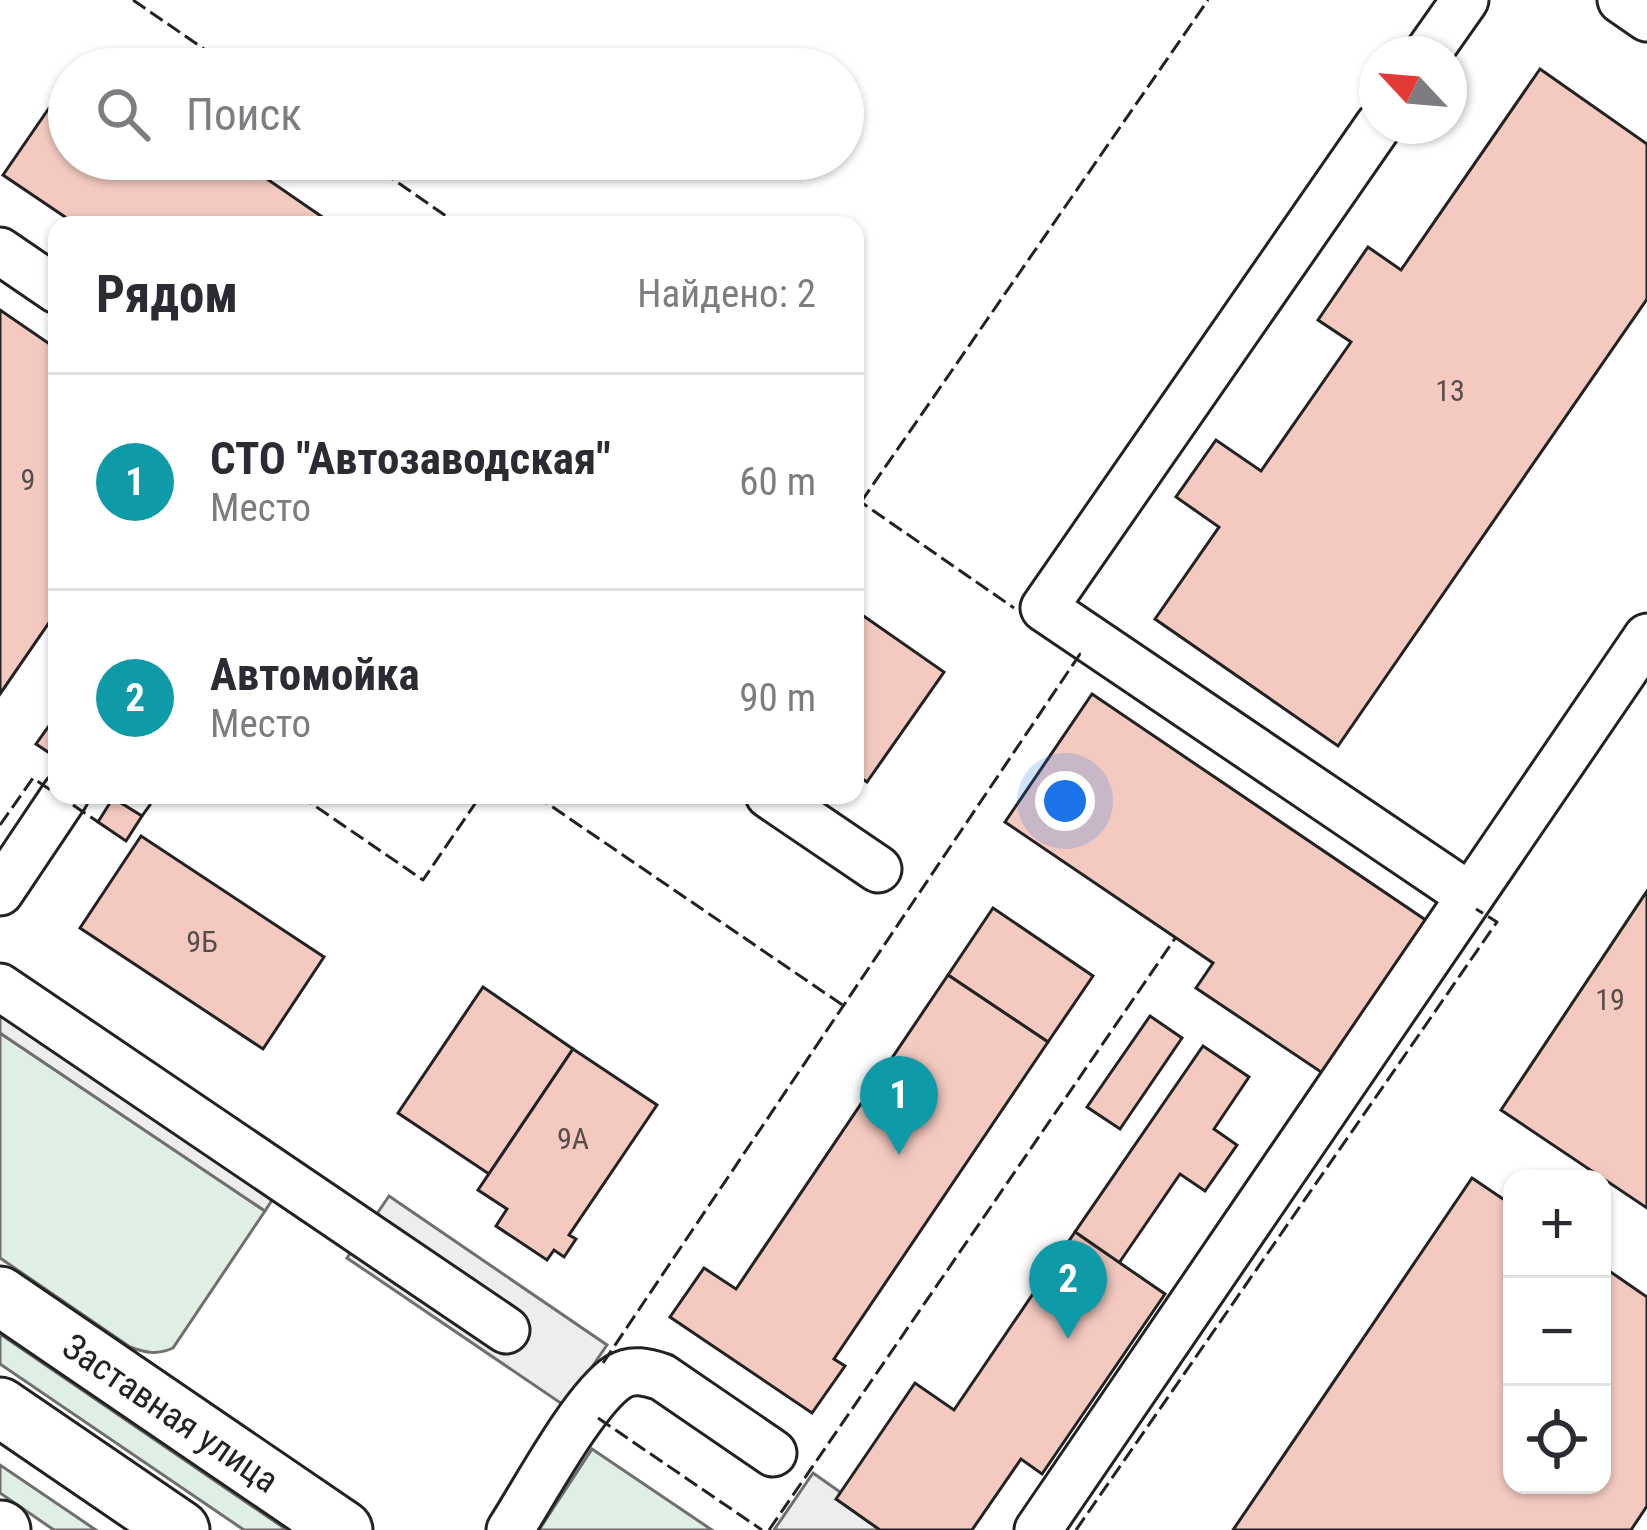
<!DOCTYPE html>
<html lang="ru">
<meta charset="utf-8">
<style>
:root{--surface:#fff;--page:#f7f7f7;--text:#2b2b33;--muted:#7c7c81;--line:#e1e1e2;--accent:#c62828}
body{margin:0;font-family:"Roboto Condensed",sans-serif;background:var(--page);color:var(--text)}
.controls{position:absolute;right:36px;bottom:36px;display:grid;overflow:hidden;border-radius:24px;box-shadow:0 3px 9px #0004}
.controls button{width:108px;height:108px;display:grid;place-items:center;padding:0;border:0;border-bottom:3px solid var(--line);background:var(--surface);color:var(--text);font:60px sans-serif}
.compass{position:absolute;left:1359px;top:36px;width:108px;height:108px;border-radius:50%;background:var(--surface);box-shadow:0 3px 9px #0004;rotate:296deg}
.you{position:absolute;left:1065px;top:801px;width:42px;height:42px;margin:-30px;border:9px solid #fff;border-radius:50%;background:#1a73e8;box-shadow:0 0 0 18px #1a73e833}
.badge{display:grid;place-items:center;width:78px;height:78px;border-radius:50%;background:var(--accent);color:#fff;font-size:39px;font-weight:700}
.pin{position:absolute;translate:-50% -99px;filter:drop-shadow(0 3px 6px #0008)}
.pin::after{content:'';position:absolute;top:63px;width:42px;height:36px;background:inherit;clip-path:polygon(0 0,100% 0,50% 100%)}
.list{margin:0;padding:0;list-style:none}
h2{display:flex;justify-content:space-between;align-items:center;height:156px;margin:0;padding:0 48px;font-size:51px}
h2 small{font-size:39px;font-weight:400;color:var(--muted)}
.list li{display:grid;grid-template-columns:78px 1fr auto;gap:36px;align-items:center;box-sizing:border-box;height:216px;padding:0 48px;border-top:3px solid var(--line)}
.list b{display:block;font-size:45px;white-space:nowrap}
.list p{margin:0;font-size:39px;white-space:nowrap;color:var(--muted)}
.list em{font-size:39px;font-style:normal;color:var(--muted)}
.icon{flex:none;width:66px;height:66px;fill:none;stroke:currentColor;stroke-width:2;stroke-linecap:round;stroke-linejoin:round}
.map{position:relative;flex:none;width:1647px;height:1530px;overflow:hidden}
.search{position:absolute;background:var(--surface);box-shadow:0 3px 9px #0004;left:48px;top:48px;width:816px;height:132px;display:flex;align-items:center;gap:30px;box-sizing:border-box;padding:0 42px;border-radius:66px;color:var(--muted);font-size:45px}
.panel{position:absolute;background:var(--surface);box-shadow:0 3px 9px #0004;left:48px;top:216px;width:816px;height:588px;border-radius:24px}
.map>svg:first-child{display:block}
</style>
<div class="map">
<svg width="1647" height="1530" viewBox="0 0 1647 1530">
<rect width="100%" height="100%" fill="#fff"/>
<!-- green -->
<g fill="#e0efe3" stroke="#6f6f6f" stroke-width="3">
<path d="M0,1033L265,1211L173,1348C157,1355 146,1353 130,1347L0,1258Z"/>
<polygon points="0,1334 287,1530 244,1530 0,1364"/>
<polygon points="592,1449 712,1530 539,1530"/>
<polygon points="0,1465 96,1530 54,1530 0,1493"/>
</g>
<!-- parking -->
<g fill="#ededed" stroke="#6f6f6f" stroke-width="3">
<polygon points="0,986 285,1180 265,1211 0,1033"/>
<polygon points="389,1196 607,1345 565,1406 347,1258"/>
<polygon points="813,1473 894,1530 774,1530"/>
</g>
<!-- building -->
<g fill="#f3c9c0" stroke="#222" stroke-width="3">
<polygon points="1540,69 1647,144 1647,299 1338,746 1155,619 1219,527 1176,497 1216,440 1261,471 1351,342 1318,320 1368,247 1401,270"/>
<polygon points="69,79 69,159 238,159 334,225 77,225 3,175"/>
<polygon points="0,310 57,349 57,611 0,694"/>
<polygon points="855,610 944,672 867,782 855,774"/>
<polygon points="1092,694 1433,925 1330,1078 1196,988 1213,963 1005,822"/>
<polygon points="51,723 57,727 57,758 36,744"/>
<polygon points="113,798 142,816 126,841 98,822"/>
<polygon points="141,836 324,957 263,1049 80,928"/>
<polygon points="1647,891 1647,1208 1501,1110"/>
<polygon points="993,908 1093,976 1048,1042 948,975"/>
<polygon points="948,975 1048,1042 834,1359 845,1366 812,1413 670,1317 704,1268 736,1289"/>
<polygon points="483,987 573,1049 489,1174 398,1113"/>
<polygon points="1150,1016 1182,1038 1120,1129 1087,1107"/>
<polygon points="1203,1046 1249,1077 1214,1129 1237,1145 1205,1191 1180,1174 1119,1263 1075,1232"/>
<polygon points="573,1049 657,1105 569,1235 576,1239 564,1257 554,1250 547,1260 496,1226 507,1209 478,1190"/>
<polygon points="1472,1178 1512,1205 1512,1485 1602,1485 1602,1266 1647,1297 1647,1506 1631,1530 1233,1530"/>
<polygon points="1075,1232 1165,1294 1042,1474 1021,1459 972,1530 880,1530 836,1499 915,1383 954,1410"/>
</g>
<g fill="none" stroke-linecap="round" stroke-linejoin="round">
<defs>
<g id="minor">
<polyline points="1621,0 1647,18"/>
<polyline points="1427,54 1465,0"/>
<polyline points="1378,126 1044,608 1470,896"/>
<polyline points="0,251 57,290"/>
<polyline points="769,795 878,869"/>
<polyline points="0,892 65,795"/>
<polyline points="0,987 506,1330"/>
<path d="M510,1530C534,1493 584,1399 618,1377C632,1368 647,1372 662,1377L773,1453"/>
<polyline points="1038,1530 1647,637"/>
</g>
<g id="major">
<path id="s1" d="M0,1296L343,1530"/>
<polyline points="0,1407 180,1530"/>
<polyline points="0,1530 1,1530"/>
</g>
</defs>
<!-- minor casing -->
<use href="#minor" stroke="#222" stroke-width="51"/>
<!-- major casing -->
<use href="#major" stroke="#222" stroke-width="63"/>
<!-- minor -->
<use href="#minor" stroke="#fff" stroke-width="45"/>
<!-- major -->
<use href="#major" stroke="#fff" stroke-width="57"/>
<!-- fence -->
<g stroke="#222" stroke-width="3" stroke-dasharray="15 6" stroke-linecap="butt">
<polyline points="133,0 233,69"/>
<polyline points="364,159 459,225"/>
<polyline points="855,498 1014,608"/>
<polyline points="861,502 1208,0"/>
<polyline points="299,795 423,880 481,795"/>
<polyline points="535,795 844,1006"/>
<polyline points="73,805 98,822"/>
<polyline points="142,816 157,795"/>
<polyline points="0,825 33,778 52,791"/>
<polyline points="603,1363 1080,654 1083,656"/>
<polyline points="598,1418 762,1530"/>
<polyline points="769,1530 1176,937"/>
<polyline points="1076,1530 1497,922 1476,909"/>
</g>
</g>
<g text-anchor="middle" stroke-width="9" stroke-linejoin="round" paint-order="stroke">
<!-- number labels -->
<g font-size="30" fill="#564c4a">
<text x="1450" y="401">13</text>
<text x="28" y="490">9</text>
<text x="202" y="952">9Б</text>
<text x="1610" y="1010">19</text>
<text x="573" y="1149">9А</text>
</g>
<!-- street labels -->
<g font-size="36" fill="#222" stroke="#fff">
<text dy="13" stroke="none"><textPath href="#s1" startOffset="207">Заставная улица</textPath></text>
</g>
</g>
</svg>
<div class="controls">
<button>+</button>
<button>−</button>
<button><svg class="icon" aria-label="locate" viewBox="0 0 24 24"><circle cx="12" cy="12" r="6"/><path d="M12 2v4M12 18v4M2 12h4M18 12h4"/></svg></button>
</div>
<svg class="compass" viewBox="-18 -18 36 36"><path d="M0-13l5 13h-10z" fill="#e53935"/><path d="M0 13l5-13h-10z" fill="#7c7c81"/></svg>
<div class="you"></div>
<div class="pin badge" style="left:899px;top:1155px;background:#0f9aa8">1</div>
<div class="pin badge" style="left:1068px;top:1339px;background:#0f9aa8">2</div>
<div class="search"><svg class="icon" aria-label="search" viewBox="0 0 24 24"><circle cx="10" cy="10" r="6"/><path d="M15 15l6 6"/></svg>Поиск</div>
<section class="panel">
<h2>Рядом<small>Найдено: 2</small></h2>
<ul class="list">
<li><span class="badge" style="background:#0f9aa8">1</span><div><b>СТО &quot;Автозаводская&quot;</b><p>Место</p></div><em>60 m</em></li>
<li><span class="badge" style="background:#0f9aa8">2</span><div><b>Автомойка</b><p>Место</p></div><em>90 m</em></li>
</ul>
</section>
</div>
